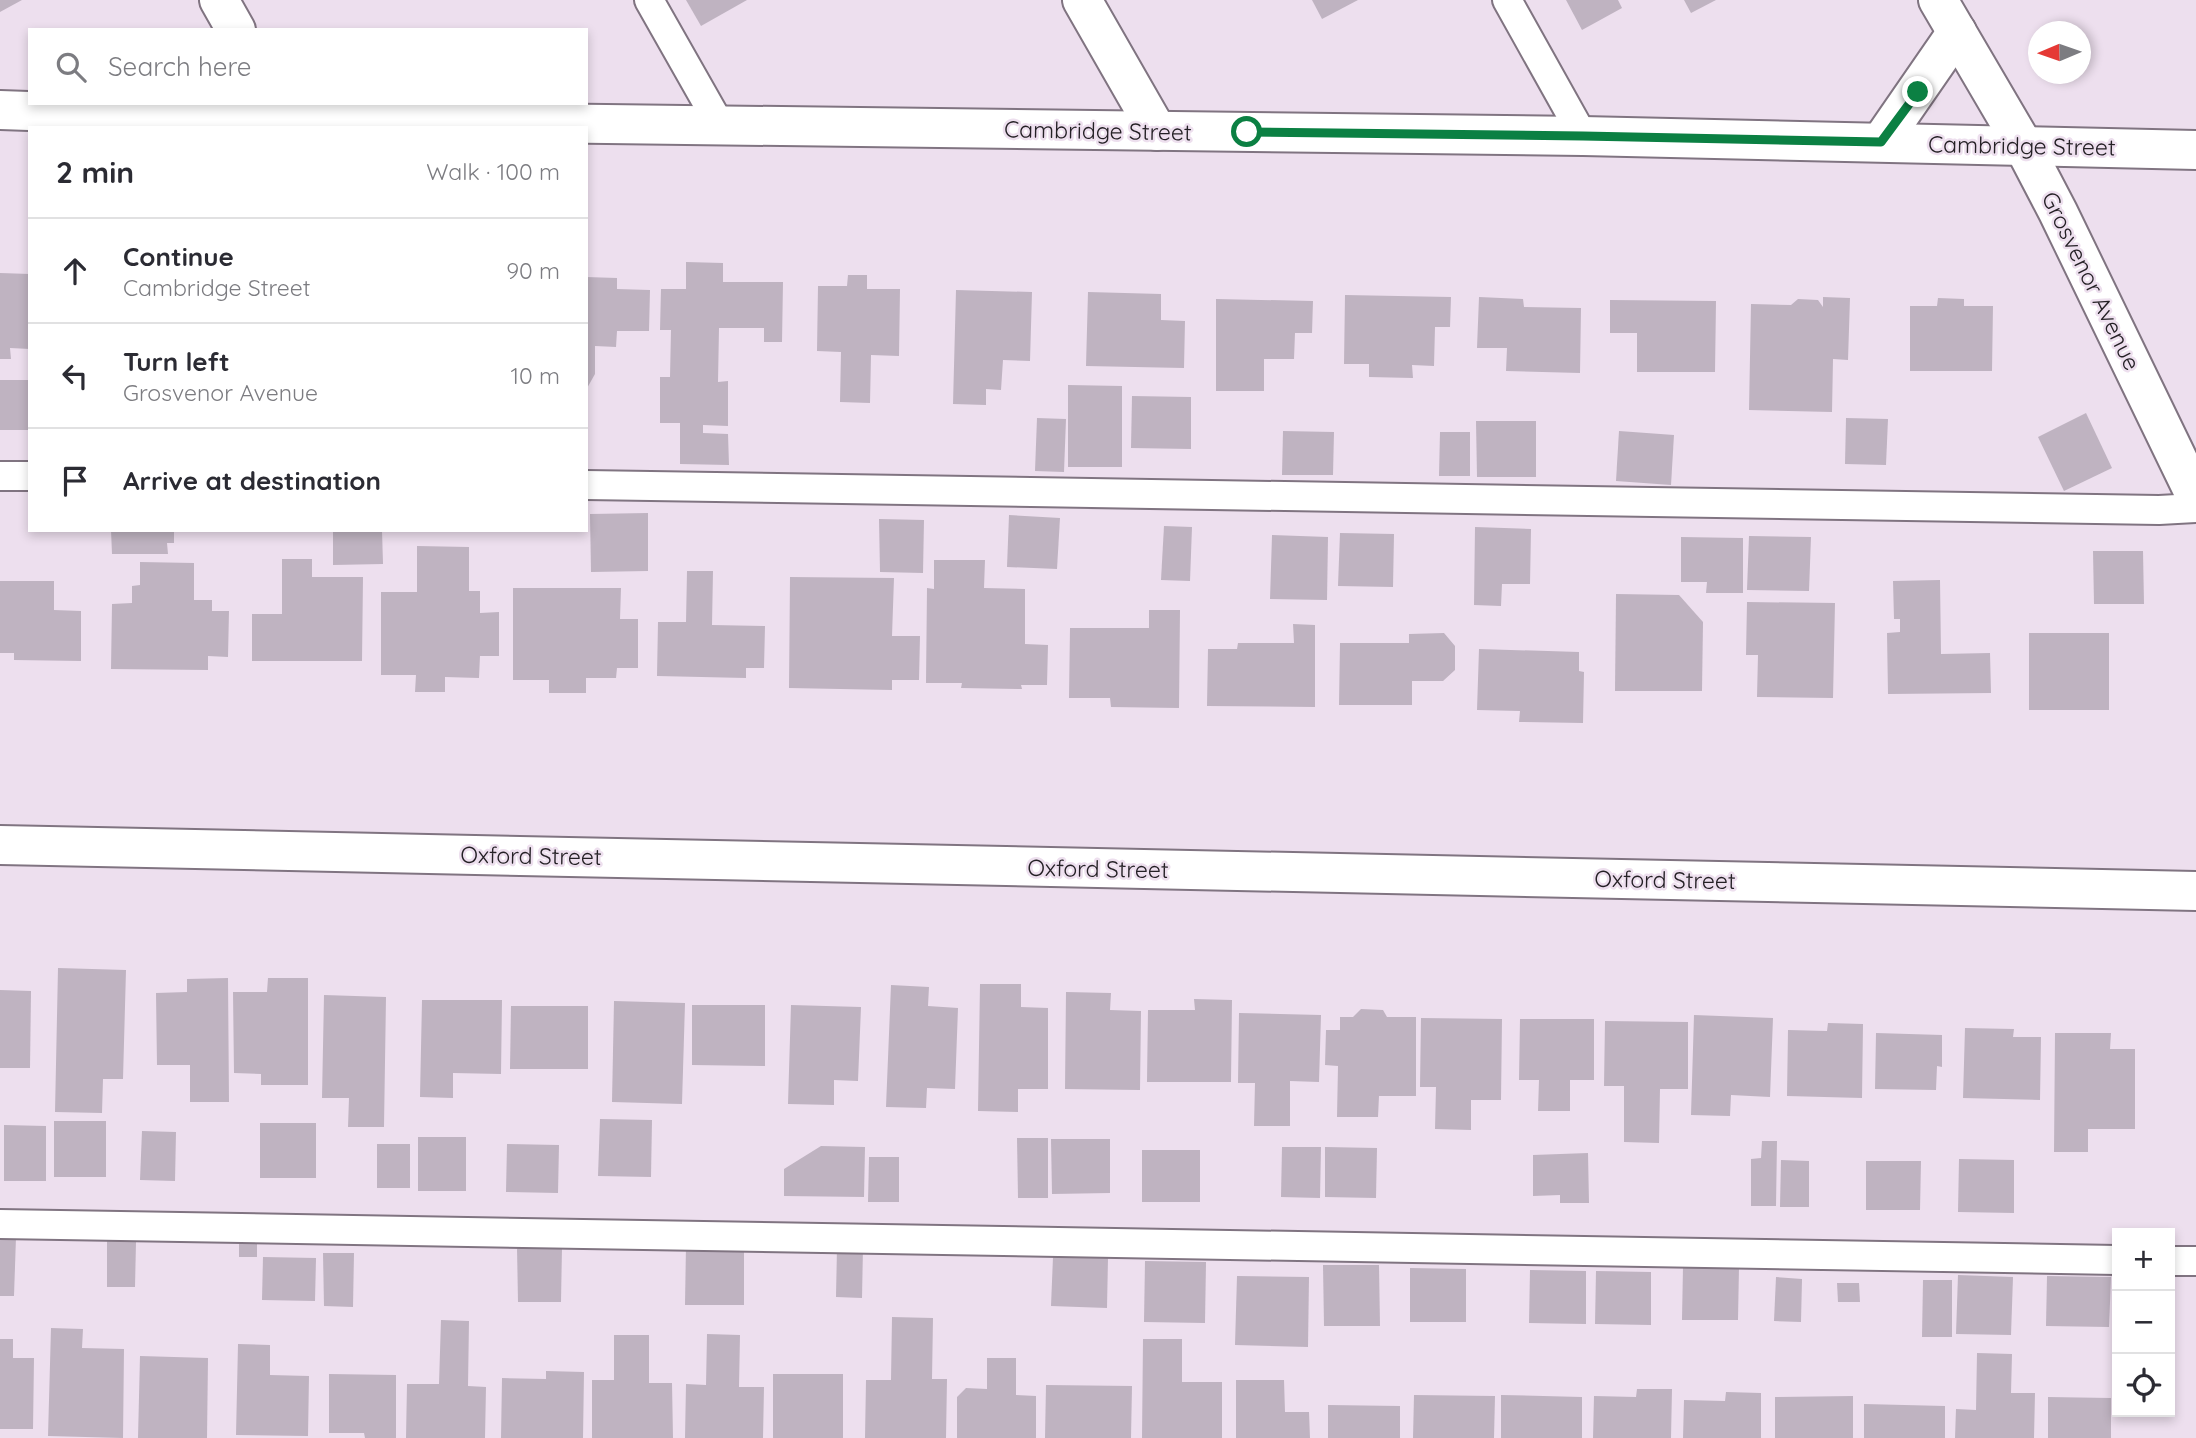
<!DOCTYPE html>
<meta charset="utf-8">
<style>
:root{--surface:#fff;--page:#f7f7f7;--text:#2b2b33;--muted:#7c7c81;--line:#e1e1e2}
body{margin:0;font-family:Quicksand,sans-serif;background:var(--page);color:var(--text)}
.controls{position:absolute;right:21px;bottom:21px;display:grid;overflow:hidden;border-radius:0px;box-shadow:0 4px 10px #0003}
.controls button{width:63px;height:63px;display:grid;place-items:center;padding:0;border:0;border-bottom:2px solid var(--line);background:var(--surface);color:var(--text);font:35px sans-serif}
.compass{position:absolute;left:2028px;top:21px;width:63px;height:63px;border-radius:50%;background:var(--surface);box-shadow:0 4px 10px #0003;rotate:268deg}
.stop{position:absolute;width:21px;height:21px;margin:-16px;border:5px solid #0b8043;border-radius:50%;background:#fff}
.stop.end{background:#0b8043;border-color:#fff;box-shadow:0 2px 7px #0008}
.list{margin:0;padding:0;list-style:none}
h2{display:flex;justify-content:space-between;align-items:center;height:91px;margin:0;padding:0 28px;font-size:30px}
h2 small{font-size:23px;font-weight:400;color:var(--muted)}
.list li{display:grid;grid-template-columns:46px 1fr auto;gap:21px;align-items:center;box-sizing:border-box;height:105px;padding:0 28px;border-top:2px solid var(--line)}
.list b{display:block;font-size:26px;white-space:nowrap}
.list p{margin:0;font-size:23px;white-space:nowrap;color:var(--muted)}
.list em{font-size:23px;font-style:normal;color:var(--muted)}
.icon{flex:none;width:38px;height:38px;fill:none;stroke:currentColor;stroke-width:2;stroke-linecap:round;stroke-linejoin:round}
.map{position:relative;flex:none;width:2196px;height:1438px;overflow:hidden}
.search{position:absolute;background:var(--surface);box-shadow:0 4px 10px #0003;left:28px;top:28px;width:560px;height:77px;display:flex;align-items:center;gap:18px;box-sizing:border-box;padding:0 24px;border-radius:0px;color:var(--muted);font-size:26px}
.panel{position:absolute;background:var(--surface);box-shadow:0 4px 10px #0003;left:28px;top:126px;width:560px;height:406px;border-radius:0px}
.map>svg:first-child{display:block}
</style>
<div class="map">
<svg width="2196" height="1438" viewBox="0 0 2196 1438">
<rect width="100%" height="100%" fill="#eddfee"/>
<!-- building -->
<g fill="#bfb3c1">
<polygon points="0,0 22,0 0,12"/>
<polygon points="686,0 747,0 701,26"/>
<polygon points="1312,0 1358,0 1322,19"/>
<polygon points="1566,0 1618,0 1622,8 1582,30"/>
<polygon points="1684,0 1716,0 1691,13"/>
<polygon points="686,262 723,263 723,282 783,282 782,342 764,342 764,328 719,328 718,382 728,381 728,426 703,425 703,433 728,434 729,465 680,464 680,423 660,423 660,377 670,377 671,330 660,330 661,289 686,289"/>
<polygon points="0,273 30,274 30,349 10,348 11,359 0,359"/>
<polygon points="848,275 867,275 867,289 900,289 899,356 871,355 870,403 840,402 841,352 817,351 818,286 847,286"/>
<polygon points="586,277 617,278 617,289 650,290 649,331 617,331 616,347 595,346 595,374 586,390"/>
<polygon points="956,290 1032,292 1030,361 1003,360 1001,390 986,389 986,405 953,404"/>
<polygon points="1088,292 1161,294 1161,320 1185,321 1184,368 1086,366"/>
<polygon points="1345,295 1451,297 1450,327 1435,327 1434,366 1412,365 1413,378 1369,377 1369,364 1344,364"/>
<polygon points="1479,297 1523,299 1524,307 1581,308 1580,373 1506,371 1507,348 1477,348"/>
<polygon points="1823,297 1850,298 1848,360 1833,359 1832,412 1749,410 1751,304 1791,305 1798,299 1818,300 1823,307"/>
<polygon points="1938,298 1964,299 1964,306 1993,306 1992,371 1910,371 1910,306 1937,306"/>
<polygon points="1216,299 1313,301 1312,333 1295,333 1294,359 1264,359 1264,391 1216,391"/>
<polygon points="1610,300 1716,301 1715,372 1637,372 1637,333 1610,333"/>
<rect x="0" y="380" width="30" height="50"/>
<polygon points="1068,385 1122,386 1122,467 1068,467"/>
<polygon points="1132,396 1191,397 1191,449 1131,448"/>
<polygon points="2086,413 2112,468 2064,491 2038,437"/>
<polygon points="1037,418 1066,419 1064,472 1035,471"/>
<polygon points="1846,418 1888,419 1886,465 1845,464"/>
<polygon points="1476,421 1536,421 1536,477 1477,477"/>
<polygon points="1283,431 1334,432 1333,475 1282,475"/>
<polygon points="1619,431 1674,435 1671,485 1616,481"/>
<polygon points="1440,432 1470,432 1470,476 1439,476"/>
<polygon points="648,513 648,571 591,572 590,514"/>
<polygon points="1009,515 1060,518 1057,569 1007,567"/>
<polygon points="879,519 924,520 923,573 880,572"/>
<polygon points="1164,526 1192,527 1190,581 1161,580"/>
<polygon points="1475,527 1531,529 1530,584 1502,584 1501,606 1474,605"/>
<polygon points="111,530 174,530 174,543 167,543 168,554 112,554"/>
<polygon points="333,530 382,530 383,564 333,565"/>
<polygon points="1340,533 1394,534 1393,587 1338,586"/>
<polygon points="1272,535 1328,537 1327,600 1270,599"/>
<polygon points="1749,536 1811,537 1809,591 1747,590"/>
<polygon points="1681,537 1743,538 1743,593 1706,593 1707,582 1681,582"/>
<polygon points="417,546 469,547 469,591 480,591 480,613 499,612 499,656 480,656 479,678 445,677 445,692 415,692 416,675 381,675 381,592 417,592"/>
<polygon points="2093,551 2143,551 2144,604 2094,604"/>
<polygon points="282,559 312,559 312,577 363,577 362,661 252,661 252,614 282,614"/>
<polygon points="934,560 985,560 984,588 1025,589 1025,644 1048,645 1047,685 1021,685 1022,689 961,688 962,683 926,683 927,588 934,589"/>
<polygon points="140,562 194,563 194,600 212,600 212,611 229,611 228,657 208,656 208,670 111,669 112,604 132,603 132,586 140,585"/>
<polygon points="687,571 713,571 712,625 765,626 764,668 746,668 746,678 657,676 658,622 686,622"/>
<polygon points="790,577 894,578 892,636 920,636 919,680 892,680 892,690 789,688"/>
<polygon points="1940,580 1941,654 1990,653 1991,693 1888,694 1887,633 1900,632 1900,619 1894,619 1893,581"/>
<polygon points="0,581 54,581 54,610 81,611 81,661 14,660 14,653 0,653"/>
<polygon points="513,588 621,588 620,619 638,619 638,668 617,668 616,678 586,678 586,693 549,693 549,680 513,680"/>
<polygon points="1616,594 1679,595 1703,622 1702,691 1615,691"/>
<polygon points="1747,602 1835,603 1833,698 1757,697 1758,655 1746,655"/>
<polygon points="1149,610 1180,610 1179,708 1111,707 1110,698 1069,698 1070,628 1149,628"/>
<polygon points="1293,624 1315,625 1315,707 1207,706 1208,649 1237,649 1238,643 1294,643"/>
<polygon points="1444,633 1455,646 1455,670 1443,681 1412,681 1412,705 1339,705 1340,643 1409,643 1409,634"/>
<rect x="2029" y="633" width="80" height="77"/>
<polygon points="1479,649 1579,652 1579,671 1584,672 1583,723 1519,722 1520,711 1477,710"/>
<polygon points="58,968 126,970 123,1079 103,1079 102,1113 55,1112"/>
<polygon points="228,978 229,1102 190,1102 190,1065 157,1065 156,993 187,992 187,979"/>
<polygon points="268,978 308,978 308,1085 261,1085 261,1074 234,1073 233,992 267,992"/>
<polygon points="980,984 1021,984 1021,1007 1048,1008 1048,1089 1018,1089 1018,1112 978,1111"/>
<polygon points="891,985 929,987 928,1006 958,1008 955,1089 927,1088 926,1108 886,1107"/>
<polygon points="0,990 31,991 30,1068 0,1068"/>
<polygon points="1066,992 1111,993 1110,1010 1141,1011 1140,1090 1065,1089"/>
<polygon points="324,995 386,997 384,1127 348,1127 349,1098 322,1098"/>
<polygon points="1194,999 1232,1000 1231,1082 1147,1082 1148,1010 1195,1010"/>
<polygon points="422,1000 502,1000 501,1074 453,1073 453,1098 420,1097"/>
<polygon points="614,1001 685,1003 682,1104 612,1102"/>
<polygon points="692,1005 765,1005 765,1066 692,1065"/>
<polygon points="791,1005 861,1007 858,1081 834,1080 834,1105 788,1104"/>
<polygon points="511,1006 588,1006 588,1069 510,1069"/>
<polygon points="1361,1009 1383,1010 1387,1017 1416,1017 1416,1096 1379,1096 1378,1117 1337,1117 1338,1066 1325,1065 1326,1030 1340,1030 1340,1017 1353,1017"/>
<polygon points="1239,1013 1321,1015 1319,1082 1290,1081 1290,1126 1254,1126 1255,1083 1238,1083"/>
<polygon points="1694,1015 1773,1018 1770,1097 1731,1095 1730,1116 1691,1115"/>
<polygon points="1421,1018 1502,1019 1501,1100 1471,1100 1471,1130 1435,1129 1436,1087 1420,1087"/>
<polygon points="1520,1019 1594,1019 1594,1080 1570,1080 1570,1111 1538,1111 1539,1080 1519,1080"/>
<polygon points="1605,1021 1688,1022 1688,1089 1660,1089 1659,1143 1624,1142 1624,1086 1604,1086"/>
<polygon points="1828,1023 1863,1024 1862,1098 1787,1096 1788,1030 1827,1031"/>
<polygon points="1965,1028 2014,1029 2013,1037 2041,1037 2040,1100 1963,1098"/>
<polygon points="1876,1033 1942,1035 1942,1067 1937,1066 1936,1090 1875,1089"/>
<polygon points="2055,1033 2111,1033 2110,1049 2135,1049 2135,1129 2088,1129 2088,1152 2054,1152"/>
<polygon points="600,1119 652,1120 651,1177 598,1176"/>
<rect x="54" y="1121" width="52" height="56"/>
<rect x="260" y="1123" width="56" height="55"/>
<polygon points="4,1125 46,1126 46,1181 4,1181"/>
<polygon points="142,1131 176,1132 175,1181 140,1180"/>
<rect x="418" y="1137" width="48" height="54"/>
<polygon points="1017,1138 1048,1138 1048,1198 1018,1198"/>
<polygon points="1051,1139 1110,1139 1110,1193 1052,1194"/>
<polygon points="1762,1141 1777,1141 1776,1206 1751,1206 1751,1159 1761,1158"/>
<rect x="377" y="1144" width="33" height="44"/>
<polygon points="507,1144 559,1145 558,1193 506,1192"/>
<polygon points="821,1146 865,1147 864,1197 784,1196 784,1169"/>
<polygon points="1282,1147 1321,1147 1320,1198 1281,1197"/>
<polygon points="1325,1147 1377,1148 1376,1198 1325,1197"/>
<rect x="1142" y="1150" width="58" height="52"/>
<polygon points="1588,1153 1589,1203 1560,1203 1560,1195 1533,1196 1533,1155"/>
<polygon points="869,1157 899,1157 899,1202 868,1202"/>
<polygon points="1959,1159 2014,1160 2014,1213 1958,1212"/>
<polygon points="1781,1160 1809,1161 1809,1207 1780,1207"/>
<polygon points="1866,1161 1921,1161 1920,1210 1866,1210"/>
<rect x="239" y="1236" width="18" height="21"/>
<polygon points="0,1237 16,1237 14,1296 0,1296"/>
<polygon points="107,1241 136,1242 135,1287 107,1287"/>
<polygon points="686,1245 744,1245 744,1305 685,1305"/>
<polygon points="517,1247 562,1247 561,1302 518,1302"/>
<polygon points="837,1247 863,1247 862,1298 836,1297"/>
<polygon points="323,1253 354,1253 353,1307 324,1306"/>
<polygon points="263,1257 316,1258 315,1301 262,1300"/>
<polygon points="1053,1257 1108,1258 1107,1308 1051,1306"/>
<polygon points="1145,1261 1206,1262 1205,1323 1144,1322"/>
<polygon points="1323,1265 1379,1265 1380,1326 1324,1326"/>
<polygon points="1683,1267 1739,1267 1738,1320 1682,1320"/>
<polygon points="1410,1268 1466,1269 1466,1322 1410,1322"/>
<polygon points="1530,1270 1586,1271 1586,1324 1529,1323"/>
<polygon points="1596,1271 1651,1272 1651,1325 1595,1324"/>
<polygon points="1958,1275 2013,1277 2011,1335 1956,1334"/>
<polygon points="1237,1276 1309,1277 1308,1347 1235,1345"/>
<polygon points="2047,1276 2111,1277 2109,1327 2046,1326"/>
<polygon points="1776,1277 1802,1279 1801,1322 1774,1321"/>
<polygon points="1923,1280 1952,1280 1952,1337 1922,1337"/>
<polygon points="1837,1283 1859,1283 1860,1302 1838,1302"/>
<polygon points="892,1317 933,1318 932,1379 947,1379 946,1438 865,1438 866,1380 891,1380"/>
<polygon points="441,1320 469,1321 468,1386 486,1387 485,1438 406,1438 407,1384 439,1384"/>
<polygon points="51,1328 83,1329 82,1348 124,1349 123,1438 48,1436"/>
<polygon points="707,1334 740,1335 739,1387 764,1387 763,1438 685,1438 686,1384 706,1385"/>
<polygon points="614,1335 649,1335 649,1383 672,1383 673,1438 592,1438 592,1380 614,1380"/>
<polygon points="0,1339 13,1339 13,1358 34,1358 33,1429 0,1429"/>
<polygon points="1143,1339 1182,1339 1182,1382 1222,1382 1222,1438 1142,1438"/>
<polygon points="238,1344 270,1345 270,1375 309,1376 308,1436 236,1435"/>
<polygon points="1977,1353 2012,1354 2011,1393 2035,1393 2034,1438 1955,1438 1956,1409 1976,1410"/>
<polygon points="140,1356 208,1358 207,1438 138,1438"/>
<polygon points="987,1358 1016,1358 1016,1395 1036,1396 1036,1438 957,1438 957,1397 966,1388 987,1389"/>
<polygon points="546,1371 584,1372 583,1438 501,1438 502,1378 546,1379"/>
<polygon points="329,1374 396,1375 396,1438 365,1438 364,1433 329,1433"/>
<rect x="773" y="1374" width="70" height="64"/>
<polygon points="1236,1380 1284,1380 1285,1412 1309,1412 1310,1438 1236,1438"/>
<polygon points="1046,1385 1132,1386 1131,1438 1045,1438"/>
<polygon points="1637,1389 1672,1389 1671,1438 1593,1438 1594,1396 1636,1397"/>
<polygon points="1726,1392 1761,1393 1761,1438 1683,1438 1684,1400 1725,1401"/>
<polygon points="1414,1395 1495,1396 1494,1438 1413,1438"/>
<polygon points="1501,1395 1582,1397 1582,1438 1501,1438"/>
<polygon points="1853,1396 1853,1438 1775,1438 1775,1397"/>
<polygon points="2048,1397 2111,1398 2111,1438 2048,1438"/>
<polygon points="1864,1404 1945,1406 1945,1438 1864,1438"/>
<polygon points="1328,1405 1400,1406 1400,1438 1328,1438"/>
</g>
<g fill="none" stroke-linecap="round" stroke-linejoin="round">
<defs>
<g id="service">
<polyline points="649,0 721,127"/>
<polyline points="1507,0 1583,136"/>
<polyline points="0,476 30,476"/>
<polyline points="586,485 2159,510 2196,508"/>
<polyline points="0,1224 2117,1260"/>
<polyline points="2170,1261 2196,1261"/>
</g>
<g id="minor">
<polyline points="219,0 236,30"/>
<polyline points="1082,0 1157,131"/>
<polyline points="1938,0 2023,145 2058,212 2196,497"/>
<polyline points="0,110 288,120 1583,136 2196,150"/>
<polyline points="1881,142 1957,32"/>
<polyline points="0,845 2196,891"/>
</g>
</defs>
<!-- service casing -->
<use href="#service" stroke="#807481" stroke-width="32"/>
<!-- minor casing -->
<use href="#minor" stroke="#807481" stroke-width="42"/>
<!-- service -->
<use href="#service" stroke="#fff" stroke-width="28"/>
<!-- minor -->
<use href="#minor" stroke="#fff" stroke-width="38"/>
</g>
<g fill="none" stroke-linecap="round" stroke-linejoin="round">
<!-- route -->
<polyline stroke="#0b8043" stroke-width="9" points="1247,132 1583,136 1881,142 1918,92"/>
</g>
<g text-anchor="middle" stroke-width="5" stroke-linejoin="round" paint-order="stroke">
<!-- street labels -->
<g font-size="23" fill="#242025" stroke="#eddfee">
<text transform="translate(1098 131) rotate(1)" y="8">Cambridge Street</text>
<text transform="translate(2022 146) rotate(1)" y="8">Cambridge Street</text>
<text transform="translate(2091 281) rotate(64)" y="8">Grosvenor Avenue</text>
<text transform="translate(531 856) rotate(1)" y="8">Oxford Street</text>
<text transform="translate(1098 869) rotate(1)" y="8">Oxford Street</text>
<text transform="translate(1665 880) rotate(1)" y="8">Oxford Street</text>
</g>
</g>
</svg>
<div class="controls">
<button>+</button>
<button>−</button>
<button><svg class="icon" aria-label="locate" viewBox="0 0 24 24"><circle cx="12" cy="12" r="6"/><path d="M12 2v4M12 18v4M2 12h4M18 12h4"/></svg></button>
</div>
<svg class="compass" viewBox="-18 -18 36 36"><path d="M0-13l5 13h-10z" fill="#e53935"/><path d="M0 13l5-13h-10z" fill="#7c7c81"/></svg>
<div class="stop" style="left:1247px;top:132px"></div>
<div class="stop end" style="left:1918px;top:92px"></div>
<div class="search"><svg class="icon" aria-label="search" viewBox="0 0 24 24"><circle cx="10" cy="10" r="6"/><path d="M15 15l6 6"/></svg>Search here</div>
<section class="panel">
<h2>2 min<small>Walk · 100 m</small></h2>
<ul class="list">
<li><svg class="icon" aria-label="ahead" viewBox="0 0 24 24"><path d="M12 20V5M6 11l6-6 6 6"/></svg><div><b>Continue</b><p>Cambridge Street</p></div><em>90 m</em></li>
<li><svg class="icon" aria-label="left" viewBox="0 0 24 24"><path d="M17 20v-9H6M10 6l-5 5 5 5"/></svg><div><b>Turn left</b><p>Grosvenor Avenue</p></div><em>10 m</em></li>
<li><svg class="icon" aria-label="arrive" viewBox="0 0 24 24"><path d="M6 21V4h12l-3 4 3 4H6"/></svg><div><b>Arrive at destination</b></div></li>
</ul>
</section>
</div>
